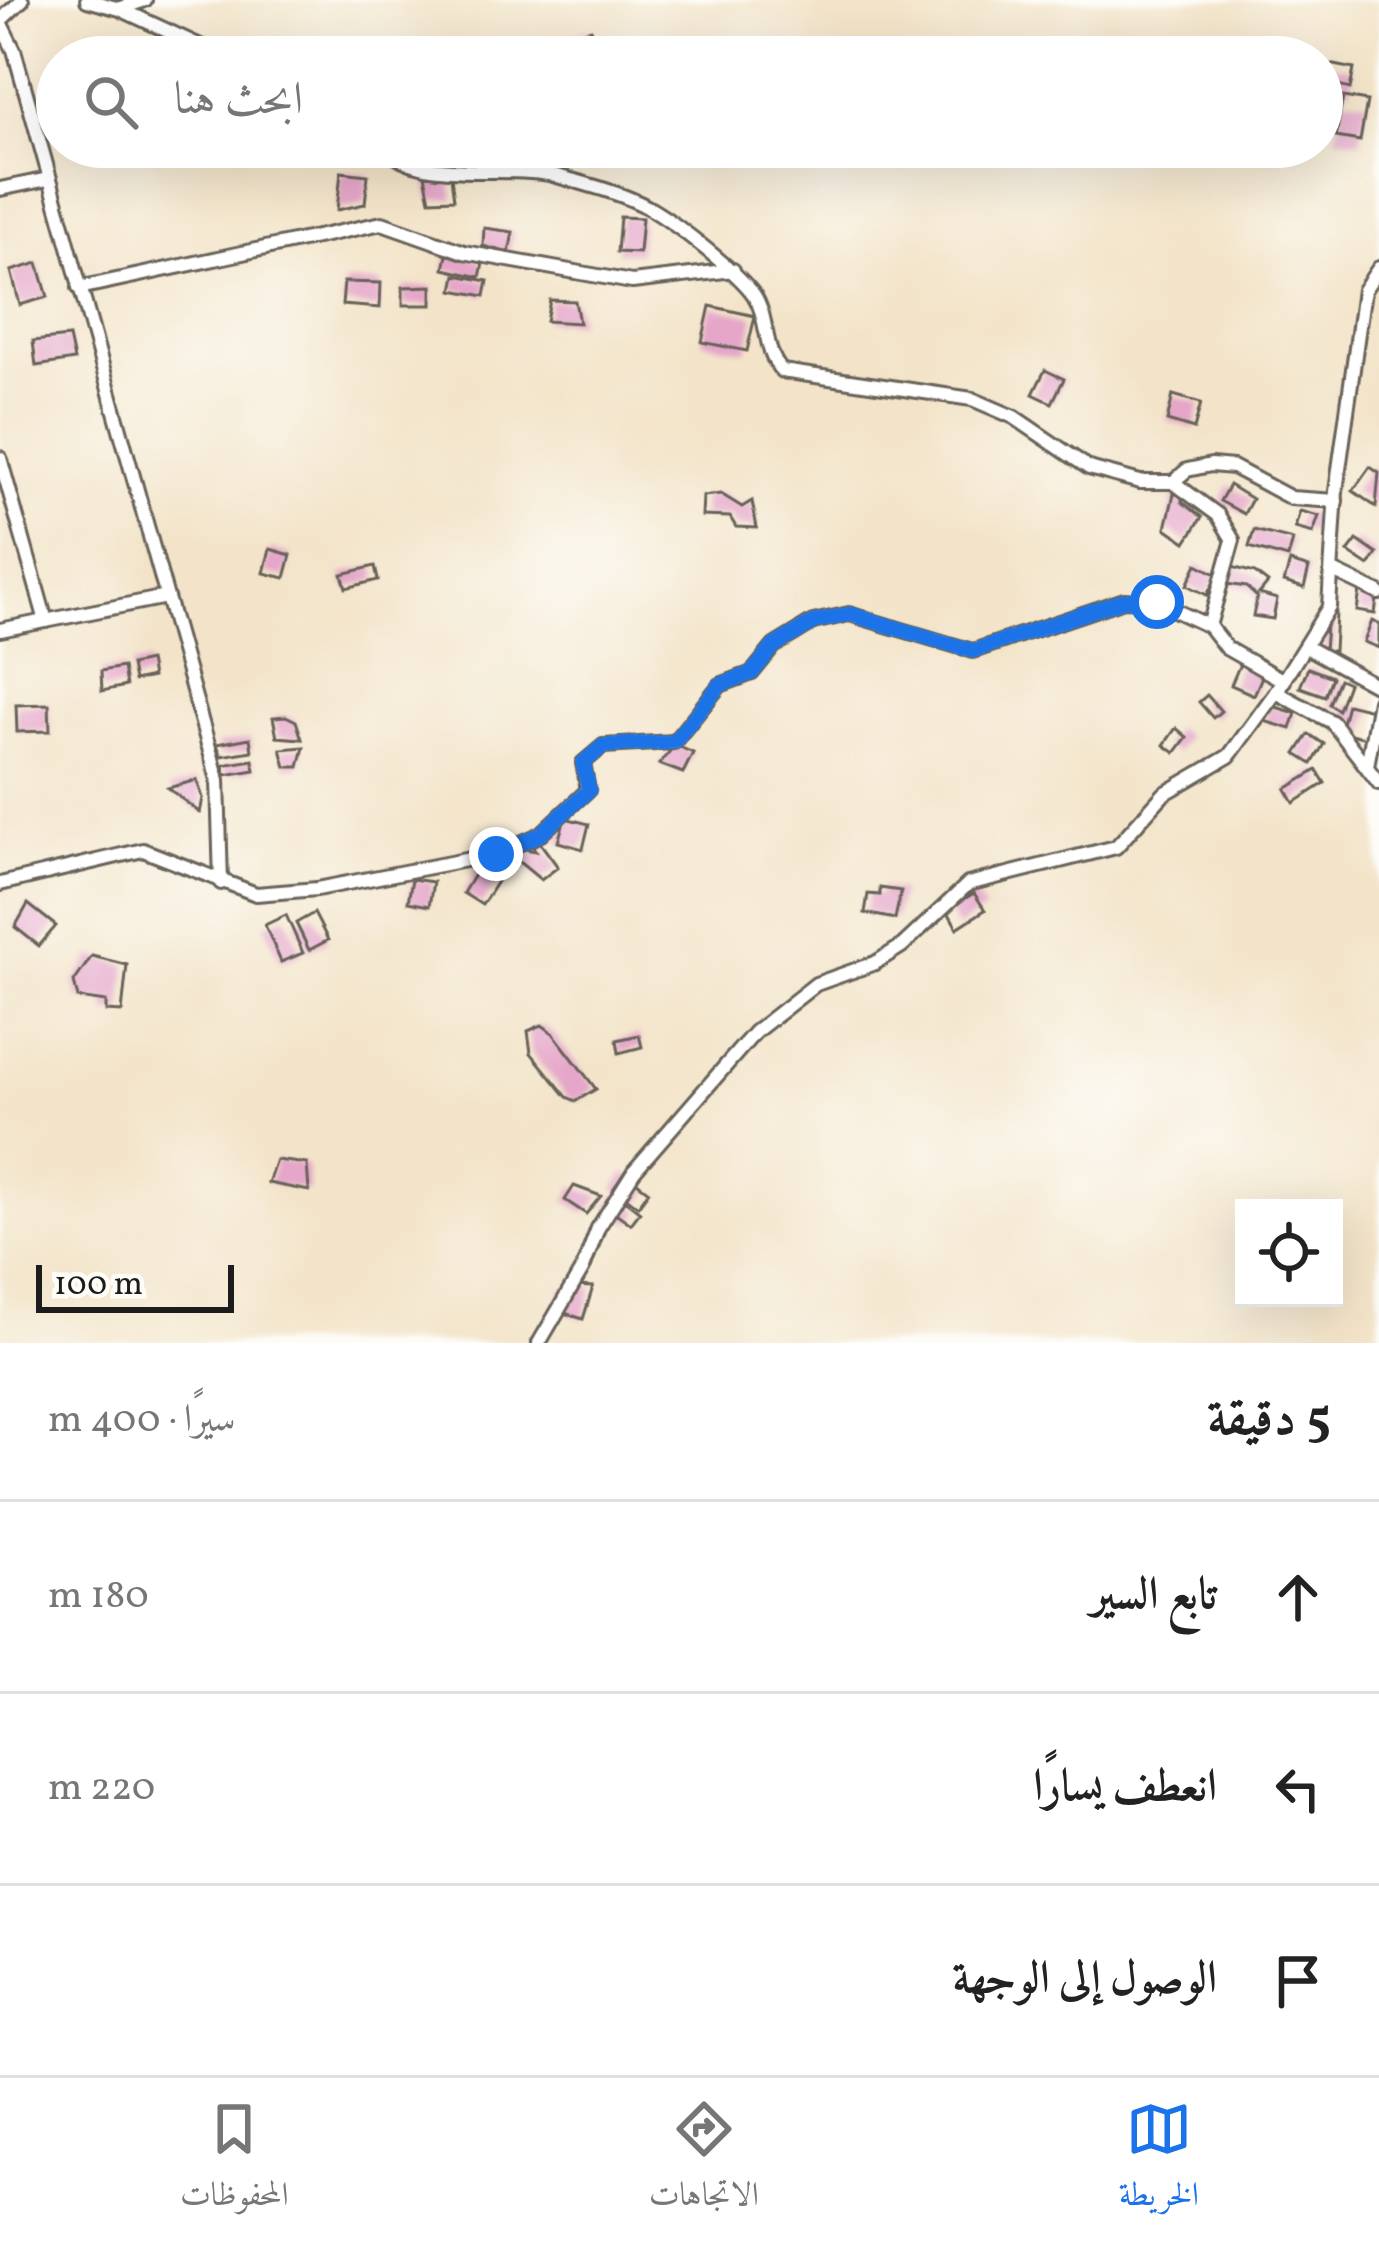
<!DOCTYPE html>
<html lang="ar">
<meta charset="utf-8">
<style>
:root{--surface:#fff;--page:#f2f2f2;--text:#222;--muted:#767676;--line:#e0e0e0;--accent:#1a73e8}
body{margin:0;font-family:Vollkorn,Amiri,serif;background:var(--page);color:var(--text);direction:rtl}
.controls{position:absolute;right:36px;bottom:36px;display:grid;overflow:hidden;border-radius:0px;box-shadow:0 12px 48px #0002}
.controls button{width:108px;height:108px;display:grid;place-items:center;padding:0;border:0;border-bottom:3px solid var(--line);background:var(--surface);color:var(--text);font:60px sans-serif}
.scale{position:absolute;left:36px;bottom:30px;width:198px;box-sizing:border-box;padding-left:12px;border:6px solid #1c1c1c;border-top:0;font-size:33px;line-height:42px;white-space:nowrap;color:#1c1c1c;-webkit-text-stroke:9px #fdfcf7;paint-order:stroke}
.stop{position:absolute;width:36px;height:36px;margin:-27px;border:9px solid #1a73e8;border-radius:50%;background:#fff}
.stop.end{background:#1a73e8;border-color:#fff;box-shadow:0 3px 12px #0008}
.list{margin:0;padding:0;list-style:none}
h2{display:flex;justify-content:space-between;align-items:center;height:156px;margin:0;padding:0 48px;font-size:51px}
h2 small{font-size:39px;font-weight:400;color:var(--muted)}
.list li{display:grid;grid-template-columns:78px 1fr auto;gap:36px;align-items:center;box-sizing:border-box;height:192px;padding:0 48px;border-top:3px solid var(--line)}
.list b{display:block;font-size:45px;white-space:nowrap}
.list em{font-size:39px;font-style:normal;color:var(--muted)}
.icon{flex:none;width:66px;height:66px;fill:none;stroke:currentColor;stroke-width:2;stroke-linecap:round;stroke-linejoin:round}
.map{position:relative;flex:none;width:1379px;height:1343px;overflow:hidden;direction:ltr}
.search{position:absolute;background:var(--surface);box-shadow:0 12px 48px #0002;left:36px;right:36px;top:36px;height:132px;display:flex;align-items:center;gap:30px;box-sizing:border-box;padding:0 42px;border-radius:66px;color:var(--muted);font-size:45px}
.sheet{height:732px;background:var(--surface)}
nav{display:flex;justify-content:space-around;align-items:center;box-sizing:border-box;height:168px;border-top:3px solid var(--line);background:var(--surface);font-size:33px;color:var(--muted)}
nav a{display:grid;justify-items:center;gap:6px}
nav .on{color:var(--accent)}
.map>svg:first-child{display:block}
</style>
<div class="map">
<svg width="1379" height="1343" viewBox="0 0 1379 1343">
<rect width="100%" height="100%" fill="#fdfcf7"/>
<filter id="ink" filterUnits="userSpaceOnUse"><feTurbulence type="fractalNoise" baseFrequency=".00833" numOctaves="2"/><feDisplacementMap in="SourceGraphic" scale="24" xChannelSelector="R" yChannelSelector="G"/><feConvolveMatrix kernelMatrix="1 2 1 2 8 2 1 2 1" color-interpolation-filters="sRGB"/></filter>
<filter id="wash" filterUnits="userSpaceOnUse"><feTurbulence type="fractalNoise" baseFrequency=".004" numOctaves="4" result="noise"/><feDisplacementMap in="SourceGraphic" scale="48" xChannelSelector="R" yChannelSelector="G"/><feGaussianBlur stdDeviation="2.7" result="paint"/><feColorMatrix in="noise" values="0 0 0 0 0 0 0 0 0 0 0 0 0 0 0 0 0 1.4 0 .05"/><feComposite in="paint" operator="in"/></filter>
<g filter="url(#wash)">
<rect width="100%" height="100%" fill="#f3e4c9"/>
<g id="blocks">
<!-- building -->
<g fill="#e5a6c9">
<polygon points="591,29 599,57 573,57 567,36"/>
<polygon points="1330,64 1354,69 1350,89 1326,83"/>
<polygon points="1343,97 1367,101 1360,141 1336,137"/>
<polygon points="627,147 646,147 647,162 628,163"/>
<polygon points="341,172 368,175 365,204 337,210"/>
<polygon points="425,175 451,177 454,199 430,200"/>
<polygon points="620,217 642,218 639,253 617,252"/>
<polygon points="484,228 513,232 509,253 483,246"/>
<polygon points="447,255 473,257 483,263 480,277 444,269"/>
<polygon points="38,263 48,297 20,305 11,271"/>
<polygon points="456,275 488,281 485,296 453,290"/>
<polygon points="344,282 381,283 380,308 342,305"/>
<polygon points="432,286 432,305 403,305 403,287"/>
<polygon points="550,300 575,301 579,323 546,321"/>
<polygon points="710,306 755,316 747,351 702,342"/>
<polygon points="69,337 74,360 36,366 33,341"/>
<polygon points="1045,370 1064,379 1052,403 1033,394"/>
<polygon points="1173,395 1201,403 1194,429 1167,421"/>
<polygon points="1370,467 1379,473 1376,507 1353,491"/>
<polygon points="1229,485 1252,499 1244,514 1220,501"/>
<polygon points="721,494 742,507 752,501 757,528 736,527 730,517 702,516 703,496"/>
<polygon points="1174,494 1182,494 1182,502 1202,517 1186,542 1166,528"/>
<polygon points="1300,511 1319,516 1313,533 1295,528"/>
<polygon points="1254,530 1293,540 1288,558 1249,547"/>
<polygon points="1357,540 1377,554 1369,566 1348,552"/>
<polygon points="270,549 291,555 285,578 264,573"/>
<polygon points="1290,562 1309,568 1304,588 1284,582"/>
<polygon points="1197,564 1218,575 1207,595 1187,585"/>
<polygon points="375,566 378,580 346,588 342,574"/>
<polygon points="1232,567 1255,573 1268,583 1259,594 1277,599 1273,619 1253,616 1257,597 1246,587 1227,584"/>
<polygon points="1360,590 1378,592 1375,614 1357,611"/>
<polygon points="1327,612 1336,613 1334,651 1324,651"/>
<polygon points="1372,621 1379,624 1379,648 1364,642"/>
<polygon points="149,661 152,677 134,681 131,665"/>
<polygon points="1240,664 1263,674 1254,695 1231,685"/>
<polygon points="123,667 126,686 102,691 101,671"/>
<polygon points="1308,668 1332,677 1325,696 1300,687"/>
<polygon points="1339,679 1348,683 1338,710 1329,704"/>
<polygon points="1207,695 1221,711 1213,718 1199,702"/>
<polygon points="49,704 50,731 17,732 16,705"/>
<polygon points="1347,704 1372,710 1365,738 1340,731"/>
<polygon points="1269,705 1296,713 1291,729 1264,721"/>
<polygon points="286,716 296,721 302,739 277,737 273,717"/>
<polygon points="1176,728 1187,737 1175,753 1164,745"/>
<polygon points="1309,734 1324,744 1312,764 1296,754"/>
<polygon points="250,738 252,751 221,756 217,744"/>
<polygon points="675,745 693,753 683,773 659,764"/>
<polygon points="304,747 299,767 286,767 281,749"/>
<polygon points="253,760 255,770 225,775 223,765"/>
<polygon points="1317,770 1325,783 1294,803 1286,789"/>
<polygon points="197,780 203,798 200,813 168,788"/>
<polygon points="565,818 589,824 583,849 558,842"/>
<polygon points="538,840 558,867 541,880 513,857 520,848 536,851 532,845"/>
<polygon points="483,860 503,872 482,905 463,893"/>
<polygon points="412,879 433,882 429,906 408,902"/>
<polygon points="880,888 901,891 895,919 865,913 868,894 880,895"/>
<polygon points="974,893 985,910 957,928 947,910"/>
<polygon points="28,904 56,926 39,946 15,927"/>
<polygon points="314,913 328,940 309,950 296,923"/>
<polygon points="286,915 303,953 281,962 265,925"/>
<polygon points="92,956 127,965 122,1012 106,1011 106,1002 78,998 74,982"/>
<polygon points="542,1025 553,1033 596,1089 576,1101 567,1097 531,1053 528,1031"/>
<polygon points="639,1035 642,1047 619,1053 617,1040"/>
<polygon points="276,1160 307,1164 309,1191 268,1183"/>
<polygon points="625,1173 649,1191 638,1206 614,1188"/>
<polygon points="574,1186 601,1196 586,1214 565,1200"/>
<polygon points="617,1194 640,1212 631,1224 607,1207"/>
<polygon points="572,1286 593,1287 583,1319 555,1310 562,1290"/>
</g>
</g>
</g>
<g filter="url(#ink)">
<use href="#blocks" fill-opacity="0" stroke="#676259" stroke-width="3"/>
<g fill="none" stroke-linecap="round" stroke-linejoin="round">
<defs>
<g id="minor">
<polyline points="87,0 120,9 224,57"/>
<polyline points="121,8 145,0"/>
<polyline points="0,21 22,0"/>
<polyline points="0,22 14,50 218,780 221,883"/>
<path d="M385,147C418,184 508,164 553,175C582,183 623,193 649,208C674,222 738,272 754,295C769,318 763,351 782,371L972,399L1014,417L1089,468L1140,482H1173L1187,470L1211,465L1233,467L1291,498L1336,501"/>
<polyline points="0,189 48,179"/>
<polyline points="1379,268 1364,290 1336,491 1329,607 1276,692 1332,722 1379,783"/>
<polyline points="79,288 382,223 464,252 632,282 733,270"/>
<polyline points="0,458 46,621"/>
<polyline points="1173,482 1218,515 1233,540 1209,626"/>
<polyline points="1335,572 1379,593"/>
<polyline points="0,630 166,597"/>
<polyline points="1308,648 1379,687"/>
<polyline points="1367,766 1379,701"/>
<polyline points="0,884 143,850 256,894 317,889 496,854 541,834 588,790 583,763 603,746 674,742 720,685 752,673 774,646 813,622 849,614 973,651 1124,600 1157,602 1209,626 1226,648 1284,681"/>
<polyline points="539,1343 583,1268 598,1228 634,1171 755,1032 816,984 875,963 902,946 968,884 1116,847 1164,794 1229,756 1276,692"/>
</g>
</defs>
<!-- minor casing -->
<use href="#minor" stroke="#676259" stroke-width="18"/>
<!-- minor -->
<use href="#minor" stroke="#fff" stroke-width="12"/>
</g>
</g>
<g fill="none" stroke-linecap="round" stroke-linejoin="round" filter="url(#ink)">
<!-- route -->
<polyline stroke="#1a73e8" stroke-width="15" points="496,854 541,834 589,790 583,763 603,746 674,742 720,685 752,673 774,646 814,622 850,614 973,651 1124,600 1157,602"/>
</g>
</svg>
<div class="controls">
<button><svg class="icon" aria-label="locate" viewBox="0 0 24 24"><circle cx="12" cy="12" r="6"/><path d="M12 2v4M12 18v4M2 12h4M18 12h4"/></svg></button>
</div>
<div class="scale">100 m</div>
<div class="stop" style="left:1157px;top:602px"></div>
<div class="stop end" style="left:496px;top:854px"></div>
<div class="search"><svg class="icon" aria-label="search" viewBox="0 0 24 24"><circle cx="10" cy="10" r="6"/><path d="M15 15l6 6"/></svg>ابحث هنا</div>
</div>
<section class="sheet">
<h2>5 دقيقة<small>سيرًا · 400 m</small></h2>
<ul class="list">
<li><svg class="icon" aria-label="ahead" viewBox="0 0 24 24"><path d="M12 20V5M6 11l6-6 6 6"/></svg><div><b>تابع السير</b></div><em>180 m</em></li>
<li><svg class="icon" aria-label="left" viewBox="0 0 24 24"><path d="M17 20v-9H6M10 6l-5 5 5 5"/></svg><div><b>انعطف يسارًا</b></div><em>220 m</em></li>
<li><svg class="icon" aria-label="arrive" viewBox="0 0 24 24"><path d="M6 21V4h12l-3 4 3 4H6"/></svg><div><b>الوصول إلى الوجهة</b></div></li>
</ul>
</section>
<nav>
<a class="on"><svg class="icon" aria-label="map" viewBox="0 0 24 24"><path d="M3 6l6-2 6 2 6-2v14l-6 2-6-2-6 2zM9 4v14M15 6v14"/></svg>الخريطة</a>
<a><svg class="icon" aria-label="directions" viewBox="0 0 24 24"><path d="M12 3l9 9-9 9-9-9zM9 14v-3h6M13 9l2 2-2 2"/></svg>الاتجاهات</a>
<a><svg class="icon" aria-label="saved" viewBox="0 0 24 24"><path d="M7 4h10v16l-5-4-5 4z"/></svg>المحفوظات</a>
</nav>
